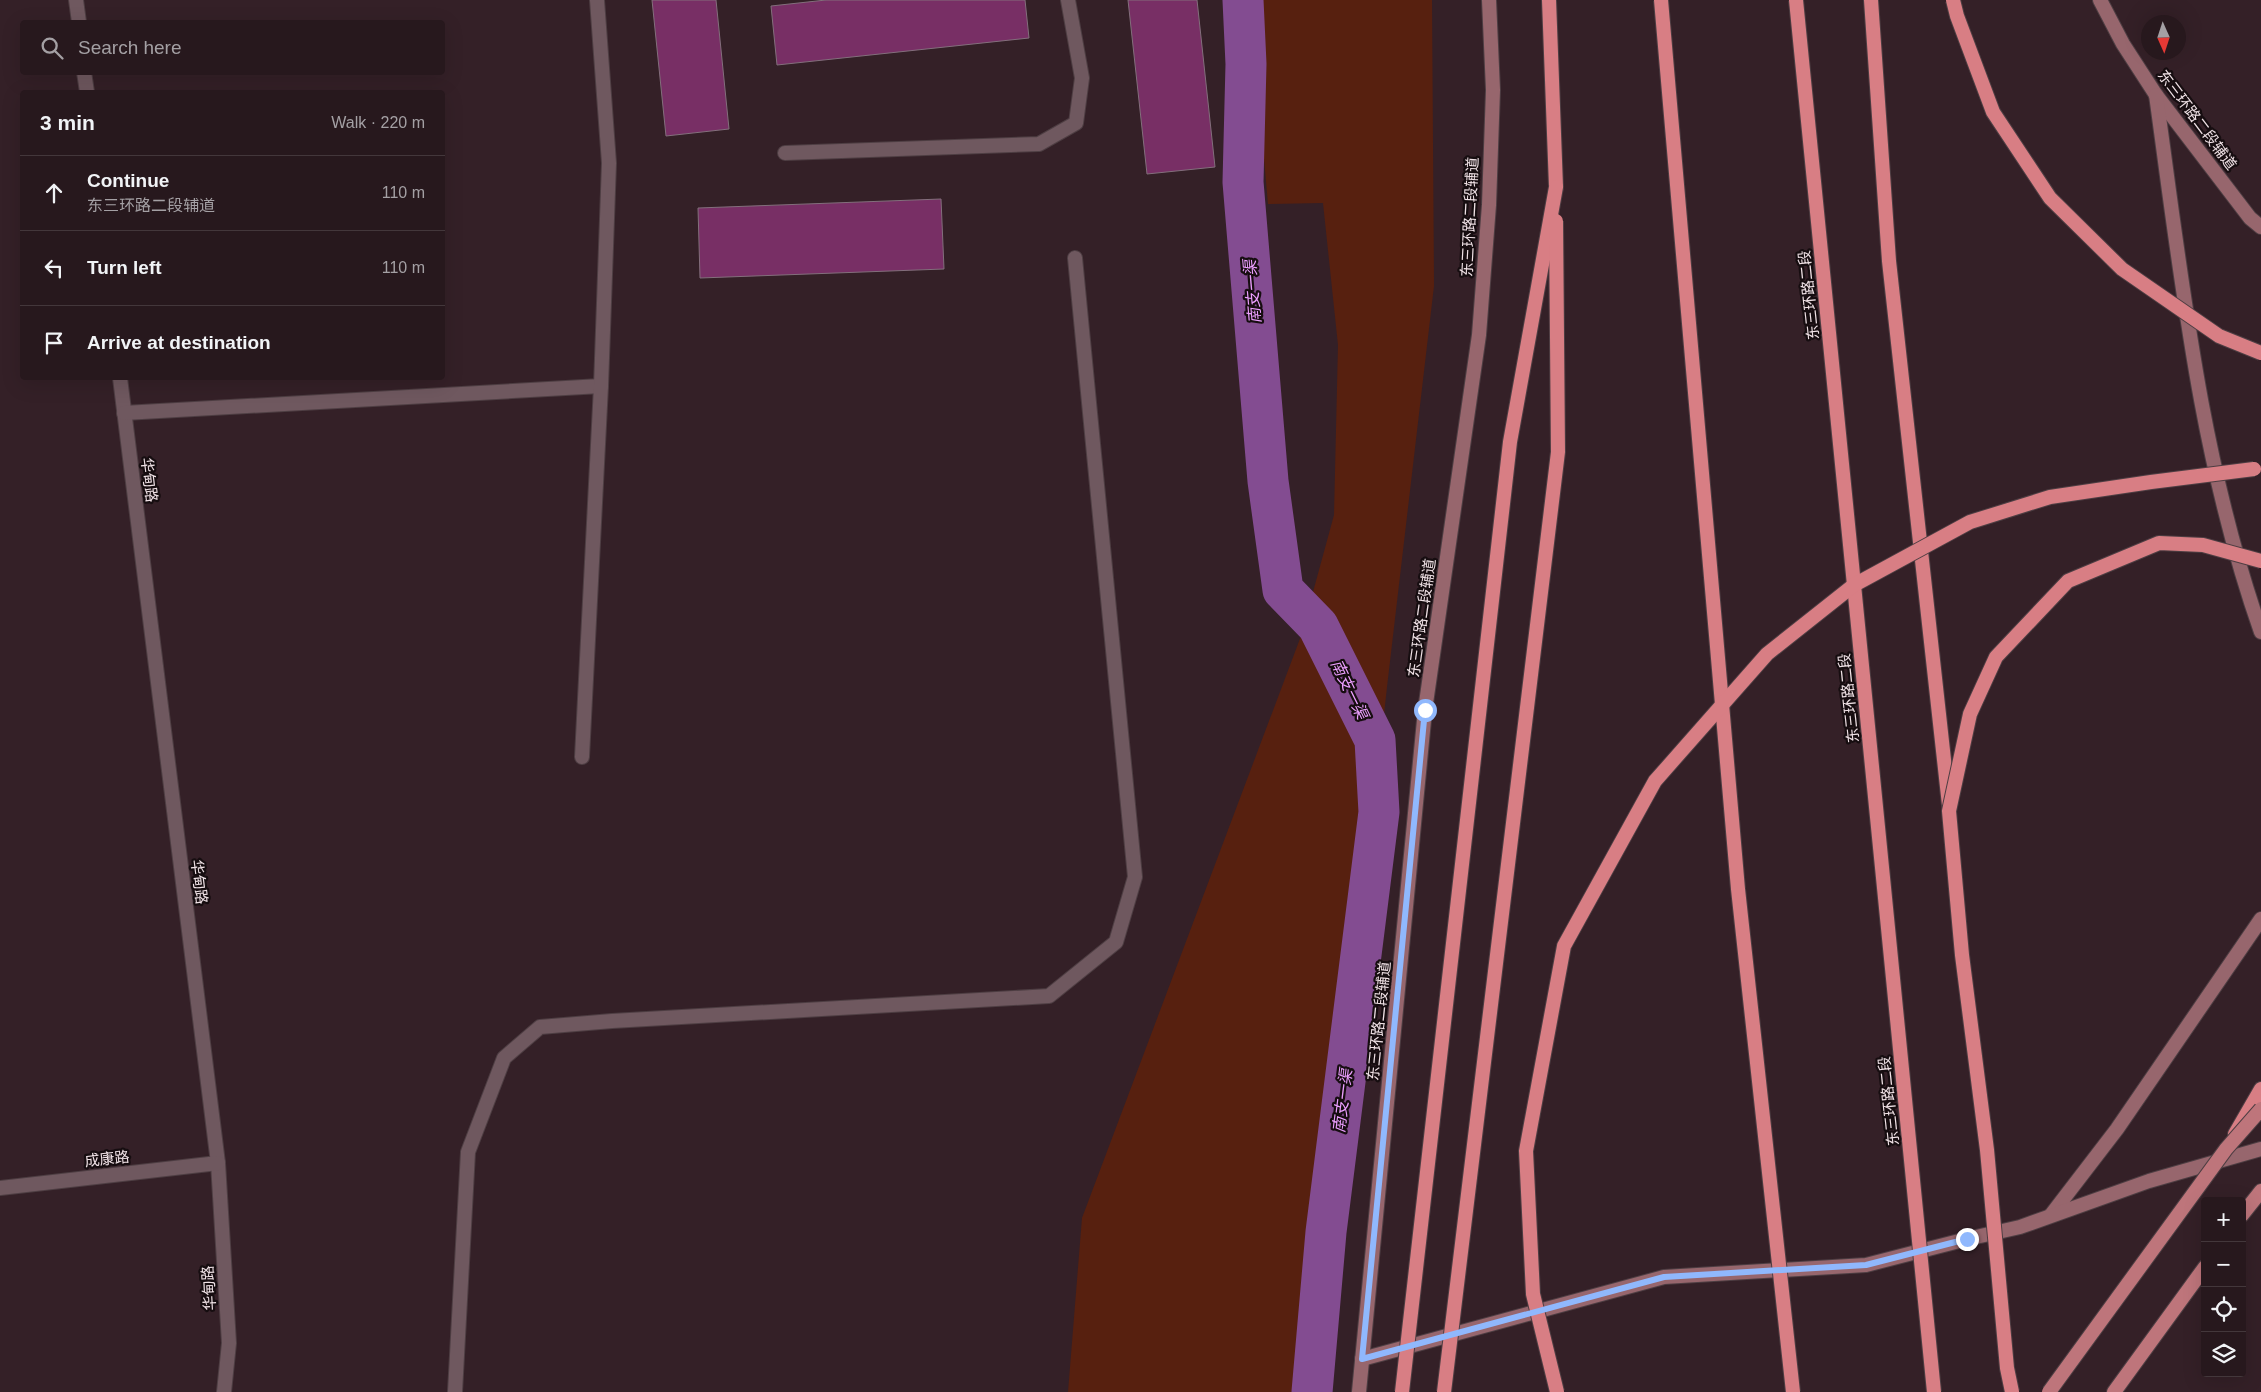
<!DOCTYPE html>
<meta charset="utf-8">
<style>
:root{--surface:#27181d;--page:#2f2126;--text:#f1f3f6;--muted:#a4a0a4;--line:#43373b}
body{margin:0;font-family:Helvetica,"Noto Sans SC",sans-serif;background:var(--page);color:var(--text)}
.controls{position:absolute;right:15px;bottom:15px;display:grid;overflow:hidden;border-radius:5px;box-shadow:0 5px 20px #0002}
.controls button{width:45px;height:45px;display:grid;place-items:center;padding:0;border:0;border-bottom:1px solid var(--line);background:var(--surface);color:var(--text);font:25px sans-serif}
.compass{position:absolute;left:2141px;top:15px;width:45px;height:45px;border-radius:50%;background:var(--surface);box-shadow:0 5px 20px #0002;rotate:177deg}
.stop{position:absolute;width:15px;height:15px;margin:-11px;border:4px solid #90b8fd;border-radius:50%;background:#fff}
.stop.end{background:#90b8fd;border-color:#fff;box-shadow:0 1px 5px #0008}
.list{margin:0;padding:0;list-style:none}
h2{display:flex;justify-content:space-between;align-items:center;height:65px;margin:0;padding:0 20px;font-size:21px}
h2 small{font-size:16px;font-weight:400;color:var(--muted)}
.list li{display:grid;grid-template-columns:32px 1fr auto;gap:15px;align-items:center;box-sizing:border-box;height:75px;padding:0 20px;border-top:1px solid var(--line)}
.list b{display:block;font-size:19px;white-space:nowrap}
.list p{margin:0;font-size:16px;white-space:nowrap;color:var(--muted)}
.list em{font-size:16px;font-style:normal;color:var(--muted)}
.icon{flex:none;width:28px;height:28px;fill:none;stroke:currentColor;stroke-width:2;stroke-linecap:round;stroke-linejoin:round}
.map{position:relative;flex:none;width:2261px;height:1392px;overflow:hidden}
.search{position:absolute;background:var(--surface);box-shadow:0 5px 20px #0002;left:20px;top:20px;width:425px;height:55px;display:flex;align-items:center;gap:12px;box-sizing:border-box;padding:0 18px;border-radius:5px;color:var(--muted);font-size:19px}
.panel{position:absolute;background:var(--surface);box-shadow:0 5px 20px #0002;left:20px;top:90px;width:425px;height:290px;border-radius:5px}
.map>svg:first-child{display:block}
</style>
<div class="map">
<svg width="2261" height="1392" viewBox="0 0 2261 1392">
<rect width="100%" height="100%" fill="#342027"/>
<!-- green -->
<polygon fill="#57200f" points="1250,0 1432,0 1434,286 1387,687 1323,1274 1314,1392 1068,1392 1082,1218 1301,636 1334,515 1338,345 1323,203 1268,204"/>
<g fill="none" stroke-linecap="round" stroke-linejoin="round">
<!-- canal -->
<polyline stroke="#834c91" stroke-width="41" points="1243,0 1246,64 1243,182 1268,481 1283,590 1318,626 1375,740 1379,812 1326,1232 1312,1392"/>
</g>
<!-- building -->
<g fill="#782f65" stroke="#836f7c">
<polygon points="652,0 716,0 729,129 666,136"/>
<polygon points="826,0 1025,0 1029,38 777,65 771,6"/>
<polygon points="1128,0 1197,0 1215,167 1147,174"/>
<polygon points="941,199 944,269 700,278 698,208"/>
</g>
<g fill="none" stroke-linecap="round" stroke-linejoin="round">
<defs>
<g id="minor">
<polyline points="76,0 79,22"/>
<polyline points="84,72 87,92"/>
<polyline points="785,153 1039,144 1076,123 1082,78 1068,0"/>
<polyline points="120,378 218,1163 229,1343 224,1392"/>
<polyline points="124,413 601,386"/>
<polyline points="582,757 601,386 609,163 597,0"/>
<polyline points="0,1188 218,1163"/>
<polyline points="455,1392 468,1152 504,1058 540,1027 612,1021 1049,996 1116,942 1135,877 1075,258"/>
</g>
<g id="secondary">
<polyline points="2100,0 2123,44 2156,95 2250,218 2261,227"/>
<path d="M2156,95C2181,275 2200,459 2261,632"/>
<polyline points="2051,1215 2117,1129 2261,919"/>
<polyline points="1362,1359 1664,1277 1866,1265 1967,1239 2020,1227 2149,1181 2261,1149"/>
<polyline points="1359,1392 1425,710 1479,335 1489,205 1493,90 1489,0"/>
</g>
<g id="primary">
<polyline points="2242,1215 2261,1191"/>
<polyline points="2114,1392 2205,1267"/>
</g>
<g id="trunk">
<polyline points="1549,0 1556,187"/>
<polyline points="1871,0 1889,261 1949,805"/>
<polyline points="2235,1134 2261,1089"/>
</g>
</defs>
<!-- minor casing -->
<use href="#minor" stroke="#4e3e43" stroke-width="16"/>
<!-- secondary casing -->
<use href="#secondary" stroke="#4e3e43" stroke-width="16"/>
<!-- primary casing -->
<use href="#primary" stroke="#4e3e43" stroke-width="16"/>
<!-- trunk casing -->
<use href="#trunk" stroke="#4e3e43" stroke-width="16"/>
<!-- minor -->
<use href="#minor" stroke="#6f585f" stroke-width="14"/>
<!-- secondary -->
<use href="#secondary" stroke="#97666d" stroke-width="14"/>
<!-- primary -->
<use href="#primary" stroke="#be757b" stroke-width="14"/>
<!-- trunk -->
<use href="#trunk" stroke="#d87e84" stroke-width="14"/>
<defs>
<polyline id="primary-bridge" points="2049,1392 2226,1149 2261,1109"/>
<g id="trunk-bridge">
<polyline points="1661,0 1738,889 1793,1392"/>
<polyline points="1796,0 1934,1392"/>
<polyline points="1953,0 1957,16 1993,112 2050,198 2122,269 2219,336 2261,353"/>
<polyline points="1402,1392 1510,442 1556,187"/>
<polyline points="1444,1392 1558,452 1556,221"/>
<polyline points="1557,1392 1533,1294 1526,1151 1564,946 1655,781 1767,654 1854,585 1970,522 2050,497 2151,482 2254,469"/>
<polyline points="2012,1392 2007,1368 1987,1150 1962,955 1949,811 1970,714 1996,657 2068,581 2159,543 2203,545 2261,561"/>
</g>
</defs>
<!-- primary-bridge casing -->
<use href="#primary-bridge" stroke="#4e3e43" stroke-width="16" stroke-linecap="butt"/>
<!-- trunk-bridge casing -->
<use href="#trunk-bridge" stroke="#4e3e43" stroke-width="16" stroke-linecap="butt"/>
<!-- primary-bridge -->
<use href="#primary-bridge" stroke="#be757b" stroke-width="14"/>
<!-- trunk-bridge -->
<use href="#trunk-bridge" stroke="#d87e84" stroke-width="14"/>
</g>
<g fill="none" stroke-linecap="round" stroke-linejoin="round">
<!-- route -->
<polyline stroke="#90b8fd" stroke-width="6" points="1425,710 1362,1359 1664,1277 1866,1265 1967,1239"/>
</g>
<g text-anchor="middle" stroke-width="4.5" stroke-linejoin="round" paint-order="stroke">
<!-- street labels -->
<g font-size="15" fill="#f0e2e6" stroke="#160d10">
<text transform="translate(2197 120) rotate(53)" y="5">东三环路二段辅道</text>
<text transform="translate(1470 217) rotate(-87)" y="5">东三环路二段辅道</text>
<text transform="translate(1809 295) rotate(-96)" y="5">东三环路二段</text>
<text transform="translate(149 480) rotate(83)" y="5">华甸路</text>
<text transform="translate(1422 618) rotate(-82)" y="5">东三环路二段辅道</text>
<text transform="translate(1849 698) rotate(-96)" y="5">东三环路二段</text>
<text transform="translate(199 882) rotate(83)" y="5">华甸路</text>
<text transform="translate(1379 1021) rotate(-84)" y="5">东三环路二段辅道</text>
<text transform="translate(1889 1101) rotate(-96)" y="5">东三环路二段</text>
<text transform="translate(107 1159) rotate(-6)" y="5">成康路</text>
<text transform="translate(209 1288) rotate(-93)" y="5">华甸路</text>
</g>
<!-- water labels -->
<g font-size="16" font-style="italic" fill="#ec9fff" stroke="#160d10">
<text transform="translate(1252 292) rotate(-95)" y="6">南支一渠</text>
<text transform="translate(1350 689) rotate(64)" y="6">南支一渠</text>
<text transform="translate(1342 1101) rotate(-83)" y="6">南支一渠</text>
</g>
</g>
</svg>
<div class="controls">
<button>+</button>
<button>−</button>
<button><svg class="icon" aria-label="locate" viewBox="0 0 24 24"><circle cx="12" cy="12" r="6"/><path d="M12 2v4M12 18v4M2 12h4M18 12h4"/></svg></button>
<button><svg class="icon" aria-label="layers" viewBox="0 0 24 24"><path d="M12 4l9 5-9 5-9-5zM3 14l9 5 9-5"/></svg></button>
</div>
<svg class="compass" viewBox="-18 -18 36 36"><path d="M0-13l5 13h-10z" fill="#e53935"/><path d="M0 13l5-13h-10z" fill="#a4a0a4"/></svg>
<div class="stop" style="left:1425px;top:710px"></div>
<div class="stop end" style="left:1967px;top:1239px"></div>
<div class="search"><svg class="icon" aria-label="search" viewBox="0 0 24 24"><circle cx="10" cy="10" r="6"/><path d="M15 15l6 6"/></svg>Search here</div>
<section class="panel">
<h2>3 min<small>Walk · 220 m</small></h2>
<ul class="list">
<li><svg class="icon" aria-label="ahead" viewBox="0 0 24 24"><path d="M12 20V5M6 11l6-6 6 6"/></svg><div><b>Continue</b><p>东三环路二段辅道</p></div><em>110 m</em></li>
<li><svg class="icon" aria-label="left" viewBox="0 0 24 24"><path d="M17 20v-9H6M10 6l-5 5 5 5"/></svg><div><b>Turn left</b></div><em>110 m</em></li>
<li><svg class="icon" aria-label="arrive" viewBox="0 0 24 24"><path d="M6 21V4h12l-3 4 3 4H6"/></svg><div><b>Arrive at destination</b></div></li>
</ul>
</section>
</div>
